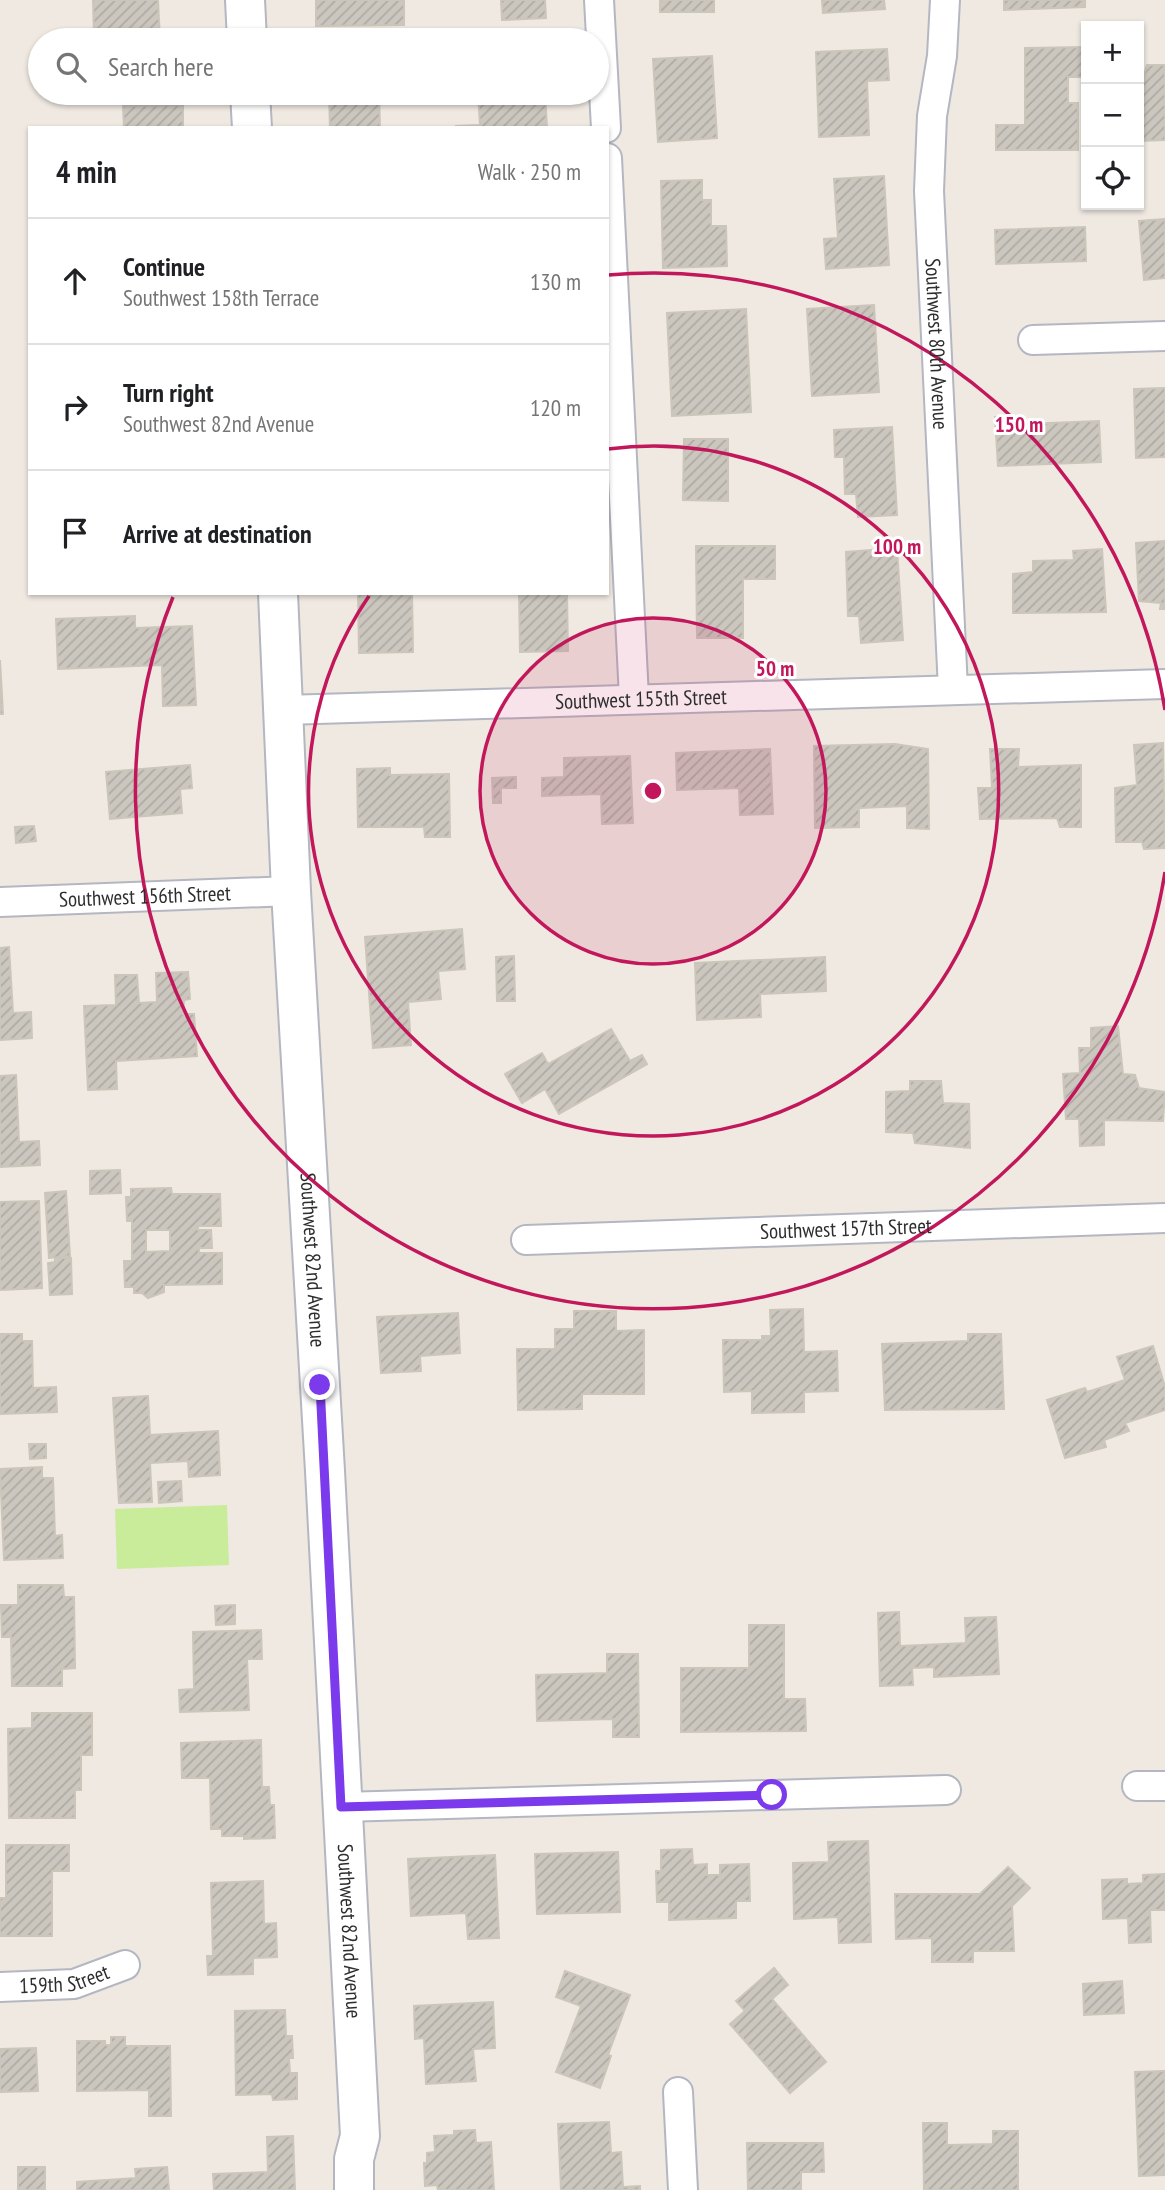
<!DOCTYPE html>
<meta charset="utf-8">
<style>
:root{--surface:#fff;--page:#f2f2f2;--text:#202124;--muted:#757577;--line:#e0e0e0}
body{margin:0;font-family:"PT Sans Narrow",sans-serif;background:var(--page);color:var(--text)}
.controls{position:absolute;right:21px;top:21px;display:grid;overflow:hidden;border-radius:0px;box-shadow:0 2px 5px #0004}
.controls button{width:63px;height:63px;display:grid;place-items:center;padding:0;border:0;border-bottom:2px solid var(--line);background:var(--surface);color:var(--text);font:35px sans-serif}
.stop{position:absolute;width:21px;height:21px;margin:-16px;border:5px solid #7c3aed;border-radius:50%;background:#fff}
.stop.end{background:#7c3aed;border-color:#fff;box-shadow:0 2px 7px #0008}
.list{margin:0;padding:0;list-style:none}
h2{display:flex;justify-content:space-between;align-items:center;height:91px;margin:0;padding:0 28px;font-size:30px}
h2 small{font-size:23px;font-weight:400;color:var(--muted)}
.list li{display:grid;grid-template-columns:46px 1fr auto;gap:21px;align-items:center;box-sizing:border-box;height:126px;padding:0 28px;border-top:2px solid var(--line)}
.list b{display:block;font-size:26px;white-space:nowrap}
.list p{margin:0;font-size:23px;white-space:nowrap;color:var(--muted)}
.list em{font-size:23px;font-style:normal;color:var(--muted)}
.icon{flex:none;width:38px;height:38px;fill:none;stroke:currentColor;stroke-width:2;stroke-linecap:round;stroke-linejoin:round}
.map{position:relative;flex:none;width:1165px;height:2190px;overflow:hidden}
.search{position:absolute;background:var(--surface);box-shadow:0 2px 5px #0004;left:28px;top:28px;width:581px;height:77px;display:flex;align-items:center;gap:18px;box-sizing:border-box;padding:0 24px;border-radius:38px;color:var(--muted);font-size:26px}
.panel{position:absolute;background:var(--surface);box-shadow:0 2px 5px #0004;left:28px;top:126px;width:581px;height:469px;border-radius:0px}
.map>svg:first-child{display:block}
</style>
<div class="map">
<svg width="1165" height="2190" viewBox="0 0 1165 2190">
<defs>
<pattern id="building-hatch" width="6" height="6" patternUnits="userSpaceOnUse" patternTransform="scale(1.75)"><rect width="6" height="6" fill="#cbc7bf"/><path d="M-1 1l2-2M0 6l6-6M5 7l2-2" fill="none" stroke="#afaba4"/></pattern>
</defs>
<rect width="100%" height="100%" fill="#efe9e1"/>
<!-- pitch -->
<polygon fill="#c9ec9a" points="227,1505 229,1565 117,1569 115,1509"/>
<!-- building -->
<g fill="url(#building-hatch)" stroke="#cbc5ba" stroke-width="2" fill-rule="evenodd">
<polygon points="93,0 158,0 160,40 60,40 60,38 94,37"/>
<polygon points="316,0 404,0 404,25 316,26"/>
<polygon points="501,0 545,0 546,18 502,20"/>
<rect x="660" y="0" width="54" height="12"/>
<polygon points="822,0 884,0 885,9 823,13"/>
<polygon points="1004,0 1085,0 1085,7 1004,10"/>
<polygon points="1086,47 1086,77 1068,77 1068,103 1078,103 1078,150 996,150 996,125 1025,125 1025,48"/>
<polygon points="887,49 889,80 867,81 869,135 819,137 816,52"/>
<polygon points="712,56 717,138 658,142 653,59"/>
<polygon points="1147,65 1165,65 1165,140 1139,141 1139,79 1143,79"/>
<polygon points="329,93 379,93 380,128 330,128"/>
<polygon points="478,93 545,93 547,128 456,128 456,126 480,125"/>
<polygon points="183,105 183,128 124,128 123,106"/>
<polygon points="884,176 889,265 826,269 824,239 838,238 834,179"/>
<polygon points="702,180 702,200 711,200 711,226 726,226 727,266 663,268 661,181"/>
<polygon points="1165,219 1165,278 1144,280 1139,221"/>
<polygon points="1085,227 1086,261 996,264 995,230"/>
<polygon points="874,305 879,392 812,396 807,309"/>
<polygon points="746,309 751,412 672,416 667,313"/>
<polygon points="1165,388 1165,457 1136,458 1134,389"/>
<polygon points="1023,416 1024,424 1099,421 1101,462 998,466 995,417"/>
<polygon points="892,427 897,515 858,517 856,494 845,494 844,457 835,457 834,430"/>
<polygon points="684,439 728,439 728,501 683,500"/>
<polygon points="1165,541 1165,609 1160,609 1161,603 1139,601 1136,543"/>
<polygon points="696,546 775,546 775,579 743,579 743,638 697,638"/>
<polygon points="897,548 903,640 861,643 859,616 848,616 846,552"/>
<polygon points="1102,549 1106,612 1013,613 1013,574 1033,572 1033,561 1074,560 1073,551"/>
<polygon points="358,593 412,593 413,652 359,653"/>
<polygon points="519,593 567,593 568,651 520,652"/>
<polygon points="135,616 135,628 192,626 196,705 163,706 162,665 58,669 56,619"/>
<polygon points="0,660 3,714 0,714"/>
<polygon points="1163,743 1165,848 1144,849 1142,842 1116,842 1115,788 1137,785 1134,745"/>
<polygon points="895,744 928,749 929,829 907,828 907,806 859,808 859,827 815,828 814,746"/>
<polygon points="770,749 773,814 740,815 739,788 677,790 676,753"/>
<polygon points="990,749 1019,749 1018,767 1081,765 1081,827 1060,827 1057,818 980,819 978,788 992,788"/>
<polygon points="630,756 633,823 602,824 601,794 542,796 542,778 564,777 564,758"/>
<polygon points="190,765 192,788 180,789 182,813 110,819 106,772"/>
<polygon points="390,768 390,775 449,774 450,837 425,837 424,827 358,827 357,769"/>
<polygon points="516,777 516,788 501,788 501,803 493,803 492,778"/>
<polygon points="34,826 36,841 16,843 15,827"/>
<polygon points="462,929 465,969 438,971 441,999 408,1002 411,1045 373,1048 365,937"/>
<polygon points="9,947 13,1013 31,1012 32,1038 0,1040 0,948"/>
<polygon points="514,956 515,1001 497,1001 496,957"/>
<polygon points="825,957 826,991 760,994 761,1017 697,1020 695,963"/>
<polygon points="188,972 190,999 184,1000 183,1014 194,1014 197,1056 116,1061 117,1089 88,1090 84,1006 116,1005 115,975 137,975 139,1003 157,1002 156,973"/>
<polygon points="1118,1026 1123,1074 1135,1075 1139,1088 1165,1092 1163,1121 1104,1120 1104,1145 1080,1146 1079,1119 1066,1119 1063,1074 1080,1073 1079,1048 1091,1048 1091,1028"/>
<polygon points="611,1029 630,1061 642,1055 647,1064 559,1114 545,1089 522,1103 505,1074 542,1053 548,1064"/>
<polygon points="16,1075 19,1142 39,1141 40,1165 0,1167 0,1076"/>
<polygon points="910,1081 941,1081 943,1103 969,1104 970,1148 915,1143 913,1133 886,1132 886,1092 910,1091"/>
<polygon points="120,1170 121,1193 90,1194 90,1171"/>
<path d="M171,1188L172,1194H220L221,1226H198V1230H211L212,1248H199V1253H222V1284L164,1285V1292L148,1298L142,1293H134V1287H125L124,1261H132V1221H127L126,1197H131V1189ZM146,1230H170V1251L146,1252Z"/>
<polygon points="66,1191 70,1256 49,1258 45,1193"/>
<polygon points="39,1201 42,1288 0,1290 0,1202"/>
<polygon points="55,1258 71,1258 72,1294 50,1295 48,1263 55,1262"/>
<polygon points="803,1309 804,1352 837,1351 838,1391 804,1392 804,1412 752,1413 752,1391 724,1392 723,1340 762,1340 762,1336 771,1336 770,1310"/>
<polygon points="574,1311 616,1311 616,1331 644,1330 644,1394 582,1394 582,1409 518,1410 517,1349 555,1349 555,1329 574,1329"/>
<polygon points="458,1313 460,1353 420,1356 421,1371 381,1373 377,1317"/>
<polygon points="0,1334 22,1334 22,1341 32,1341 33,1388 56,1387 57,1412 0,1414"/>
<polygon points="968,1334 1001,1334 1004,1409 885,1410 882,1344 968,1341"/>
<polygon points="1153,1346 1165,1387 1165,1410 1125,1423 1129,1431 1104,1440 1106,1447 1065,1458 1047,1400 1085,1388 1087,1392 1125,1380 1117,1357"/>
<polygon points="148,1396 150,1435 218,1431 220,1475 189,1477 188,1461 150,1463 152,1502 119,1503 113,1398"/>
<polygon points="29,1444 46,1444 46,1458 30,1459"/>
<polygon points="42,1467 42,1478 53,1478 55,1536 62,1535 63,1558 4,1560 0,1469"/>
<polygon points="181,1481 182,1501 159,1503 158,1482"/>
<polygon points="18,1585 63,1585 64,1597 74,1597 75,1668 62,1669 62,1686 12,1686 11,1637 2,1637 1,1605 18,1605"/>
<polygon points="235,1605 235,1624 216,1625 215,1606"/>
<polygon points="899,1612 900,1646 966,1643 965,1618 996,1617 999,1674 934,1677 934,1667 912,1668 913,1685 880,1686 878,1613"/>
<polygon points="749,1625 784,1625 784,1699 805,1699 806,1731 681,1732 681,1668 749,1668"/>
<polygon points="261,1630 262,1659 247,1659 249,1710 180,1712 179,1690 194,1689 193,1632"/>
<polygon points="607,1654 638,1654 639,1737 613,1737 613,1719 537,1721 536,1675 607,1673"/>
<polygon points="32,1713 92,1713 92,1755 81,1755 81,1790 75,1790 75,1818 9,1818 8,1729 32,1728"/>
<polygon points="261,1740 262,1787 269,1787 270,1805 274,1805 275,1838 244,1839 244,1836 222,1836 222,1829 211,1829 210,1778 182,1778 181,1743"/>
<polygon points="868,1841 871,1942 839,1943 838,1917 794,1919 793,1863 829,1862 828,1842"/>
<polygon points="6,1845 69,1845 69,1871 52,1871 52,1936 0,1936 0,1898 6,1898"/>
<polygon points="692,1849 693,1865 707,1864 707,1875 720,1875 720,1865 749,1864 750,1901 736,1901 736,1918 669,1920 669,1902 657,1902 656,1871 661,1871 661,1850"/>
<polygon points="618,1852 620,1912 537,1914 535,1854"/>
<polygon points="495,1855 499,1938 468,1939 466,1913 411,1916 408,1859"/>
<polygon points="1008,1867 1030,1888 1012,1906 1014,1951 973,1951 973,1962 932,1962 932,1938 896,1939 895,1894 980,1894"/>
<polygon points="1165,1874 1165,1910 1150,1910 1151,1942 1129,1943 1128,1918 1103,1919 1102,1880 1127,1879 1127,1884 1143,1883 1143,1875"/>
<polygon points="263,1881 264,1924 276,1923 277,1957 253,1958 253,1974 208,1975 207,1956 213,1956 211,1883"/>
<polygon points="774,1968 788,1985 772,1999 826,2062 790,2093 730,2024 745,2011 736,2001"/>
<polygon points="565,1971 630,1995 608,2055 611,2056 600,2088 556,2072 581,2006 556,1997"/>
<polygon points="1122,1981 1124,2013 1084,2015 1083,1984"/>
<polygon points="493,2002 495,2048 473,2049 476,2081 426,2084 424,2038 415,2039 414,2006"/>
<polygon points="285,2010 286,2036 292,2036 293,2058 289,2058 290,2073 297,2073 297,2099 273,2100 272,2094 236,2095 235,2011"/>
<polygon points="111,2037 125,2037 125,2046 170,2046 171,2116 149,2116 149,2090 77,2091 77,2041 105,2041 105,2045 111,2045"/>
<polygon points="36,2048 38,2091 0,2092 0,2049"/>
<polygon points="1165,2071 1165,2175 1139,2176 1135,2072"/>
<polygon points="609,2122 611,2153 621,2152 623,2187 640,2186 640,2190 561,2190 558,2124"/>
<polygon points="923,2123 947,2123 947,2145 993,2144 993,2131 1018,2131 1018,2190 924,2190"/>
<polygon points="475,2130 476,2143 491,2142 494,2190 438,2190 437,2185 425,2186 424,2163 427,2163 427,2153 435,2152 434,2136 454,2135 454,2131"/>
<polygon points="293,2136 295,2190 214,2190 213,2174 268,2172 267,2137"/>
<polygon points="747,2143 823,2143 824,2172 801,2172 801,2190 748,2190"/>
<rect x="18" y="2167" width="27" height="23"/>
<polygon points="167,2167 169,2190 77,2190 77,2182 136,2178 135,2169"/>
</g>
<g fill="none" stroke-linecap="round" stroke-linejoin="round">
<defs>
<g id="street">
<polyline points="599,0 606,128"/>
<path id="s1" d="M945,0L942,56L932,116L929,191L953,689"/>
<polyline points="607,158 634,698"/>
<polyline points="1033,340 1165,336"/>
<path id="s2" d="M284,710L1165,684"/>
<path id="s3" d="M0,902L291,891"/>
<path id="s4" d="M526,1240L1165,1218"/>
<polyline points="1137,1786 1165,1786"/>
<polyline points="341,1807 946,1790"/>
<path id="s5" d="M0,1987L74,1984L125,1965"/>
<polyline points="678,2092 683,2190"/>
</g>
<g id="secondary">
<polyline points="245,0 247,40"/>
<polyline points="250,93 252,128"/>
<path id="s6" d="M278,593L291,891L325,1471L360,2136L354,2159V2190"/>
</g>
</defs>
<!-- street casing -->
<use href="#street" stroke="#b4b7c1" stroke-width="32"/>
<!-- secondary casing -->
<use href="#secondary" stroke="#b4b7c1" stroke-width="42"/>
<!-- street -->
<use href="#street" stroke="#fff" stroke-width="28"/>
<!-- secondary -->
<use href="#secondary" stroke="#fff" stroke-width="38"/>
</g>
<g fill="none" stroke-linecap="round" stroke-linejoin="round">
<!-- route -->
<polyline stroke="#7c3aed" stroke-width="9" points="320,1385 341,1807 772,1795"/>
</g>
<!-- distance rings -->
<circle cx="653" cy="791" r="173" fill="#c2185b" fill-opacity=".12"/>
<g fill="none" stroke="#c2185b" stroke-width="3.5">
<circle cx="653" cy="791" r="173"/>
<path d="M608 449A345 345 0 1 1 369 596"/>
<path d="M1165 872A518 518 0 1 1 173 597M608 275A518 518 0 0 1 1165 710"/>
</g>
<g text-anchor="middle" stroke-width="6" stroke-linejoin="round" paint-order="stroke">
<!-- street labels -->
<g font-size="21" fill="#2e2e2e" stroke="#fff">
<text dy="7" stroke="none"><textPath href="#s1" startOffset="345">Southwest 80th Avenue</textPath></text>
<text dy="7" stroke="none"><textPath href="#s2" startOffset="357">Southwest 155th Street</textPath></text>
<text dy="7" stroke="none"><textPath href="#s3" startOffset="145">Southwest 156th Street</textPath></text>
<text dy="7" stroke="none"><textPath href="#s4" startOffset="320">Southwest 157th Street</textPath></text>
<text dy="7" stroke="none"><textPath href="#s6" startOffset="668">Southwest 82nd Avenue</textPath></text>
<text dy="7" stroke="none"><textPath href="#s6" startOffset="1340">Southwest 82nd Avenue</textPath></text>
<text dy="7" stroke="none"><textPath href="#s5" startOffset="65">159th Street</textPath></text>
</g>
</g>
<circle cx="653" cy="791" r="10" fill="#c2185b" stroke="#fff" stroke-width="3.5"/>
<g font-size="21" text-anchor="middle" font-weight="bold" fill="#c2185b" stroke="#fff" stroke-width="6" stroke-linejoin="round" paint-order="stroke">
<text x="1019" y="432">150 m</text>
<text x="897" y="554">100 m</text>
<text x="775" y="676">50 m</text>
</g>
</svg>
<div class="controls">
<button>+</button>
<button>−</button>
<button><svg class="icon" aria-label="locate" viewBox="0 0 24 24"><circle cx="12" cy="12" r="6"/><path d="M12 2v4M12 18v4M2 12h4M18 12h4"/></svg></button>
</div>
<div class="stop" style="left:772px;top:1795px"></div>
<div class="stop end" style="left:320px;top:1385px"></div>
<div class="search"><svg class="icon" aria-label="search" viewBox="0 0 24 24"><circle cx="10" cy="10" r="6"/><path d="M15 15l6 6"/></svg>Search here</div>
<section class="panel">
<h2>4 min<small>Walk · 250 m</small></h2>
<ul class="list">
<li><svg class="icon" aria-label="ahead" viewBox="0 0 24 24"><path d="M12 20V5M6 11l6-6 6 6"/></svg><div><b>Continue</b><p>Southwest 158th Terrace</p></div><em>130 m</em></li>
<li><svg class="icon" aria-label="right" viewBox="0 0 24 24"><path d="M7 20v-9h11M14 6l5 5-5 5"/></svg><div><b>Turn right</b><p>Southwest 82nd Avenue</p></div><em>120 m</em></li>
<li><svg class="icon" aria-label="arrive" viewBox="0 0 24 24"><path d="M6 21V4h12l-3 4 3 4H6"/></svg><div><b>Arrive at destination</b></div></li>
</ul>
</section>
</div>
